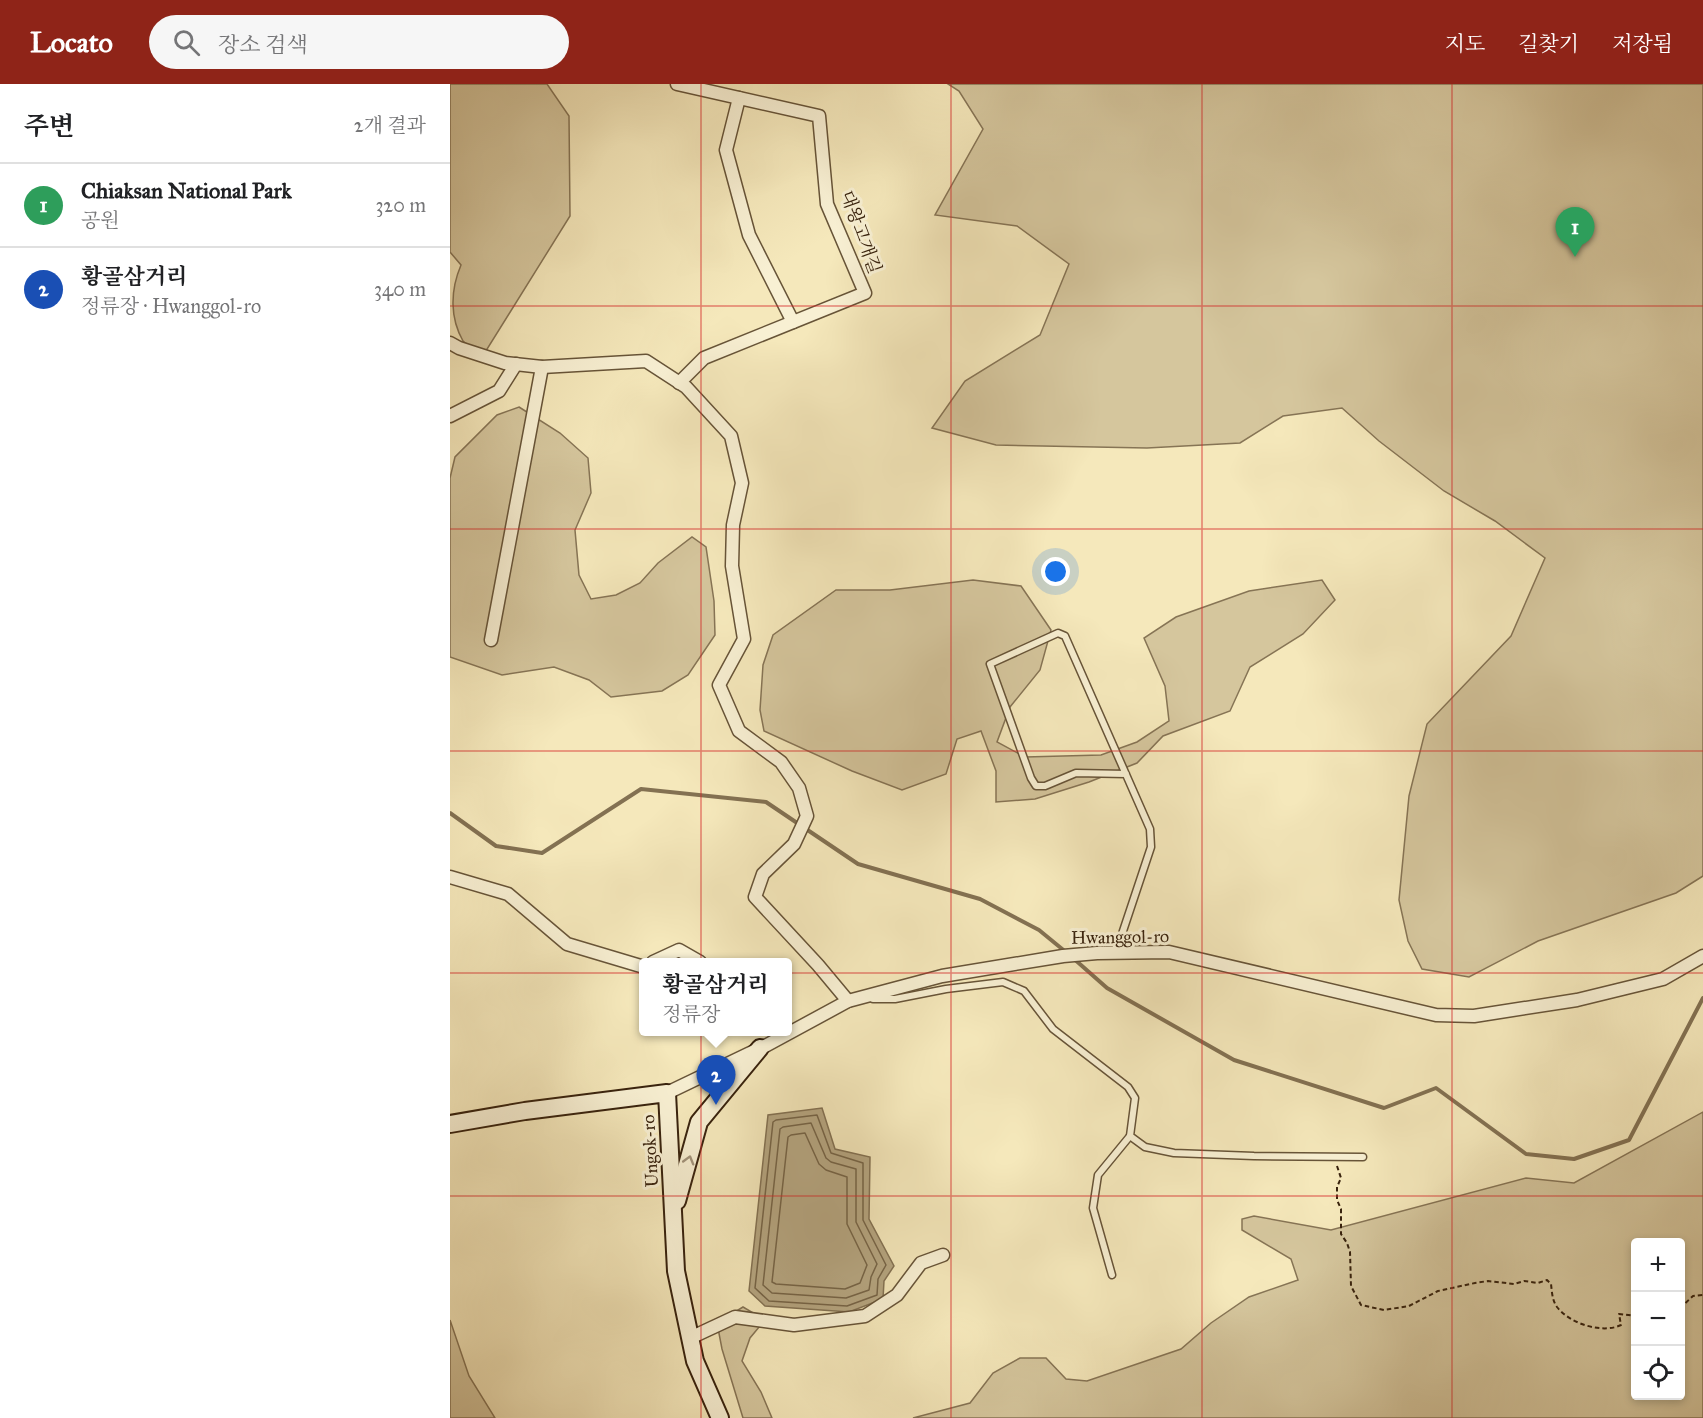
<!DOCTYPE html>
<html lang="ko">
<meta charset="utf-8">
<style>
:root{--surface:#fff;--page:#f6f6f6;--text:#202124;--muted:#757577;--line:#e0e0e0;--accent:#8f2418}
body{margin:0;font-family:"IM FELL Great Primer","Noto Serif KR",serif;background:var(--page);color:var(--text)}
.controls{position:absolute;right:18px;bottom:18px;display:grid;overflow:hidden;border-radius:6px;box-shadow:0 3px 9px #0003}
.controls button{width:54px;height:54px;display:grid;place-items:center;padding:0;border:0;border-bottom:2px solid var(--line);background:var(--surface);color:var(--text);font:30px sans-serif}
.you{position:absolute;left:606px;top:488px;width:21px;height:21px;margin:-15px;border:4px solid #fff;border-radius:50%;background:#1a73e8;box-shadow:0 0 0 9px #1a73e833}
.badge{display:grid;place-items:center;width:39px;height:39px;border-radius:50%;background:var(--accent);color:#fff;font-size:20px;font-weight:700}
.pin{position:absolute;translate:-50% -50px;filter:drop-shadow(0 2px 3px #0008)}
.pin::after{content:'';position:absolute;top:32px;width:21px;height:18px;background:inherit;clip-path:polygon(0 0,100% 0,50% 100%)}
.popup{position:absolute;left:189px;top:874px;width:153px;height:78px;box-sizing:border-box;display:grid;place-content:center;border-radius:6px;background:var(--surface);filter:drop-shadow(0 2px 4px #0005);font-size:20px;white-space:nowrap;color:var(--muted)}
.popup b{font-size:22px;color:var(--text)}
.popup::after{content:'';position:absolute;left:50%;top:100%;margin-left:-12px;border:12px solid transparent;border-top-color:var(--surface)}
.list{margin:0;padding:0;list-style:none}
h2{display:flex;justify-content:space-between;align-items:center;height:78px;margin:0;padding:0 24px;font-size:26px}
h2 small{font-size:20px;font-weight:400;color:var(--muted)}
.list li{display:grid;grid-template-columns:39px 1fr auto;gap:18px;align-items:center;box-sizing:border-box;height:84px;padding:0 24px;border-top:2px solid var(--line)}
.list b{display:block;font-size:22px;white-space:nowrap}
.list p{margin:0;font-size:20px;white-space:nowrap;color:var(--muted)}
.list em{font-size:20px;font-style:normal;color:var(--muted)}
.icon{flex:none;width:33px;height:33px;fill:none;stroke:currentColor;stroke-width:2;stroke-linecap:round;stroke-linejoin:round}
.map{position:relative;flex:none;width:1253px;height:1334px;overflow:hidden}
header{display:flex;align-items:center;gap:36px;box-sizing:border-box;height:84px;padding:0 30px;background:var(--accent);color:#fff}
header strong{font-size:28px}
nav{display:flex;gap:33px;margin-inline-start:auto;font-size:21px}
.search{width:420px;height:54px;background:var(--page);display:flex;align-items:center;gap:15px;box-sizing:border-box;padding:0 21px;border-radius:33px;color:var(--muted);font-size:22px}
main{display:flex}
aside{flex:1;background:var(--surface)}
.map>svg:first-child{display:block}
</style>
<header>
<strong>Locato</strong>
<div class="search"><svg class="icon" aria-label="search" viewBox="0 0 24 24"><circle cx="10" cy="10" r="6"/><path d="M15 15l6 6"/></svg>장소 검색</div>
<nav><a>지도</a><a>길찾기</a><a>저장됨</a></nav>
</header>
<main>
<aside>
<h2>주변<small>2개 결과</small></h2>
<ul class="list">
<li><span class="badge" style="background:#2e9e5b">1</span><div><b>Chiaksan National Park</b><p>공원</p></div><em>320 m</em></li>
<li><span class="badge" style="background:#1a4fb4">2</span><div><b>황골삼거리</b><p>정류장 · Hwanggol-ro</p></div><em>340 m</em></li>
</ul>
</aside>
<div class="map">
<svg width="1253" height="1334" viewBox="0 0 1253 1334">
<rect width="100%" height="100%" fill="#f5e8bb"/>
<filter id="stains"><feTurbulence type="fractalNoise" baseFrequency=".00333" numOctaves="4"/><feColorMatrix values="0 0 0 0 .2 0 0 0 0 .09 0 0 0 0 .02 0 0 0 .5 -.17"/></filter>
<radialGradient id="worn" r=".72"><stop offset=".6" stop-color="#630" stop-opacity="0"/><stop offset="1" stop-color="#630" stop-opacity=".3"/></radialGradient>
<!-- green -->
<g fill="#d5c69d" stroke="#867455" stroke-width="1.5" fill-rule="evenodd">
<path d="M0,0H97L119,32L120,132L34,270C27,266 18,262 13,257C0,234 0,207 11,181L0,168Z"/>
<polygon points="498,0 1253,0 1253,792 1226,809 1088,857 1019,893 972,885 958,857 949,816 959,712 977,640 1061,552 1095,474 1045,437 994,407 929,357 892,324 833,332 790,359 697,364 546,361 482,344 515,297 590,251 619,180 567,142 485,131 533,45 509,7"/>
<polygon points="69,323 110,349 138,374 141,409 125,446 129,491 141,515 166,511 190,499 208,479 242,453 256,463 264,517 265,551 238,591 212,607 161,613 139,596 104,583 52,591 0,573 0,394 5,373 47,331"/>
<polygon points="523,496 571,502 601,546 590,586 560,623 547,658 575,673 651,671 687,658 719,637 715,602 694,554 726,533 799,507 872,496 885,516 853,550 800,583 780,627 713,652 687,679 639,698 585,715 546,718 546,687 531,647 507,655 496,690 452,706 402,687 314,647 310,626 313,581 323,551 386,506 440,506"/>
<path d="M1253,1028V1334H463L520,1319L543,1289L570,1274H596L616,1295L637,1297L731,1265L761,1239L799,1213L848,1196L841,1175L792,1146V1135L804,1132L881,1146L1076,1094L1124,1099ZM1186,1158H1230V1312H1186Z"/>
<polygon points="293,1223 315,1236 300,1254 292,1277 311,1308 322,1334 293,1334 272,1265 267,1239"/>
<polygon points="0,1236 19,1292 45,1334 0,1334"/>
</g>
<!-- water -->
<polygon fill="#b5a580" stroke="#837152" stroke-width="1.5" points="372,1024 385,1065 420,1073 419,1135 444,1182 434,1197 433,1215 399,1228 315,1222 299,1207 318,1031"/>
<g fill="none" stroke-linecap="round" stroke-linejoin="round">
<!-- shore -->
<g stroke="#766446" stroke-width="1.5">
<polygon points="367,1031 381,1069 413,1079 413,1136 436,1181 428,1195 427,1211 397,1222 319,1217 305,1204 323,1038 326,1036"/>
<polygon points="361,1039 376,1074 381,1078 406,1085 406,1138 427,1180 421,1193 419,1206 396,1214 322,1209 313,1201 330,1045 333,1043"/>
<polygon points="355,1049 369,1080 376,1086 397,1093 397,1140 417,1181 410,1199 395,1205 326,1200 322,1198 338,1053 341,1051"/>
</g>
<!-- stream -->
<g stroke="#837152" stroke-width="4">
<polyline points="0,729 46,762 92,769 191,705 316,718 408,780 530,815 589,846 617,869"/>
<polyline points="623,874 657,904 784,976 934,1024 986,1004 1076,1070 1124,1075 1179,1056 1253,914"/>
</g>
<defs>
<g id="lane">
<polyline points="666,868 701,763 700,745 615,552 608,549 540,580 581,694 586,702 595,702 626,689 676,690"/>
<polyline points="423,915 445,915 496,905 553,898 574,907 603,945 678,1003 685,1014 680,1052 695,1063 724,1069 804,1072 913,1073"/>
<polyline points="662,1191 643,1124 648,1091 680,1052"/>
</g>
<g id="street">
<polyline points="227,0 369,32 377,120 415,209 254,274 229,299"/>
<polyline points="289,14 276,66 299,151 343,238"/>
<polyline points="0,259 9,264 55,279 92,283 196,277 236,303 281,352 292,399 283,441 282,482 294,555 269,601 289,647 331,678 349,704 357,732 344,760 313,790 305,813 368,881 398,917"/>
<polyline points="0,332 49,307 66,280"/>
<polyline points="41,556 92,283"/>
<polyline points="0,793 58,810 117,860 194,883"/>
<polyline points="203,878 229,866 250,878"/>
<polyline points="217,1009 317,961 398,917 492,892 613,872 647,869 719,868 986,931 1024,932 1127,916 1213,895 1253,872"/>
<polyline points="240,1254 285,1233 344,1241 415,1232 447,1211 471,1179 493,1171"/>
</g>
<g id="secondary">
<polyline points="0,1040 75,1027 217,1009 226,1187 245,1277 270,1334"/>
<polyline points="227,1117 249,1038 310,964"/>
</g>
</defs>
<!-- lane casing -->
<use href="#lane" stroke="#675438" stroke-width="9"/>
<!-- street casing -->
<use href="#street" stroke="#675438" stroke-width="15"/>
<!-- secondary casing -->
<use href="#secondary" stroke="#38220d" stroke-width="20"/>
<!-- path -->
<g stroke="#38220d" stroke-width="2" stroke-dasharray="4.5 3" stroke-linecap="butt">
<path d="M887,1082L891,1094L887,1103V1116L891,1125V1150L897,1159L900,1168L901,1202L911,1221L934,1226L959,1222L988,1207L1025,1199L1038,1197L1064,1200L1074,1197L1088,1199L1097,1196L1101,1200C1102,1208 1102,1216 1107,1223C1120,1240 1153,1250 1171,1241L1169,1230L1186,1232"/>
<polyline points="1230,1224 1243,1212 1253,1211"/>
</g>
<!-- lane -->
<use href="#lane" stroke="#f8f0d3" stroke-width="6"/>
<!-- street -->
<use href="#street" stroke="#f8f0d3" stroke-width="12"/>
<!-- secondary -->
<use href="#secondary" stroke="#f8f0d3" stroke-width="16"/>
</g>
<!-- one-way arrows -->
<defs><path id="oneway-chevron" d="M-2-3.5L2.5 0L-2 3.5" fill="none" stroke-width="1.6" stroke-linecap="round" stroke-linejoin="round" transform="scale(1.5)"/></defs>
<use stroke="#a2937a" href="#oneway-chevron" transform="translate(239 1076) rotate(-74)"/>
<!-- grid -->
<path fill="none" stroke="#d62828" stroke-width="1.5" stroke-opacity="0.55" d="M251,0V1334M501,0V1334M752,0V1334M1002,0V1334M0,222H1253M0,445H1253M0,667H1253M0,889H1253M0,1112H1253"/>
<g text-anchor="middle" stroke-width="6" stroke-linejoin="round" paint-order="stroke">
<!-- street labels -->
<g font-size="18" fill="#38220d" stroke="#f8f0d3">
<text transform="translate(411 148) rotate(70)" y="6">대왕고개길</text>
<text transform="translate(670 853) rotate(-1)" y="6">Hwanggol-ro</text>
<text transform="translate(200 1067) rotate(-93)" y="6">Ungok-ro</text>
</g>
</g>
<rect width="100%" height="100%" filter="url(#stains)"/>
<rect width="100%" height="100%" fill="url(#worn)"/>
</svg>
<div class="controls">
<button>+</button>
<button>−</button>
<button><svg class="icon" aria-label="locate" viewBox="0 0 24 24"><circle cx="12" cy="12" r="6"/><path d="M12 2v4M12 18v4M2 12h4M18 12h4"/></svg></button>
</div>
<div class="you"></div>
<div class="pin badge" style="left:1125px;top:173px;background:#2e9e5b">1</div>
<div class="pin badge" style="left:266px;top:1021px;background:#1a4fb4">2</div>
<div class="popup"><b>황골삼거리</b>정류장</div>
</div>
</main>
